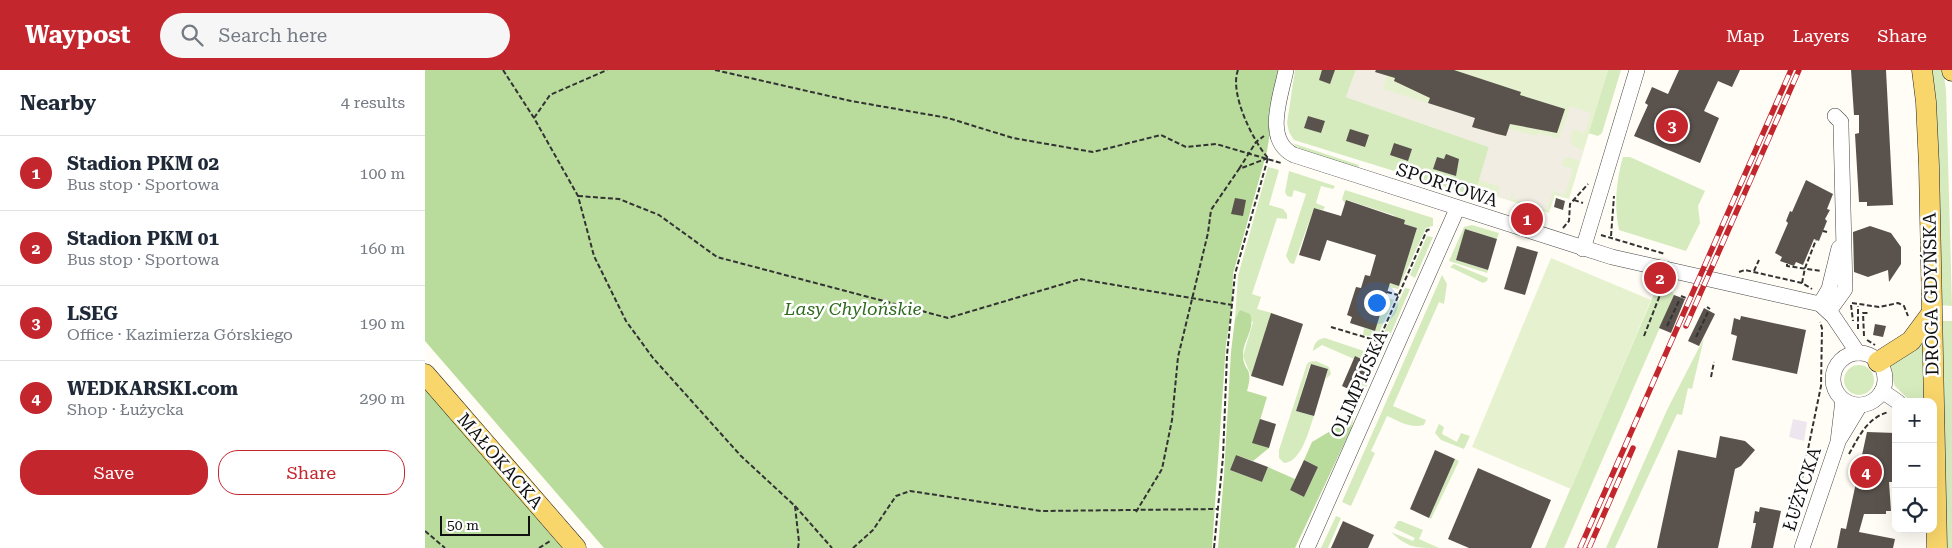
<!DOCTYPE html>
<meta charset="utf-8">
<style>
:root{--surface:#fff;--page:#f6f6f7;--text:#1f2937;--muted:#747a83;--line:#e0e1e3;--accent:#c4262e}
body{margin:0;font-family:"Roboto Serif",serif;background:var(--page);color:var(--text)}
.controls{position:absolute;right:15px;bottom:15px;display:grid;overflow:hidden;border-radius:10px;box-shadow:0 5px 20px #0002}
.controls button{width:45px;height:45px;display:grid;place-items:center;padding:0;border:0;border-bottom:1px solid var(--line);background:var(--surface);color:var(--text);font:25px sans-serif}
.scale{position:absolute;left:15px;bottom:12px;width:90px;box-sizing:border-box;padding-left:5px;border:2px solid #111;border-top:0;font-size:14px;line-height:18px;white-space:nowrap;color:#111;-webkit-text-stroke:4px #fff;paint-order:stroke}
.you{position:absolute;left:951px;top:232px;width:18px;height:18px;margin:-12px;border:4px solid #fff;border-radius:50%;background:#1a73e8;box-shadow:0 0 0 8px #1a73e833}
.badge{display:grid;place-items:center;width:32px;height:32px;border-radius:50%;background:var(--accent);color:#fff;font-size:16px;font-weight:700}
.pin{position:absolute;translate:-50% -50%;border:2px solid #fff;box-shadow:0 1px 5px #0006}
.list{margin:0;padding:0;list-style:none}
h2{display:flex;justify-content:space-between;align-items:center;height:65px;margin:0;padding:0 20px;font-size:21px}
h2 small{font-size:16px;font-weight:400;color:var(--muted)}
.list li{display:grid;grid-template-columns:32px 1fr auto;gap:15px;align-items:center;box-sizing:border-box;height:75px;padding:0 20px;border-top:1px solid var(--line)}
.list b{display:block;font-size:19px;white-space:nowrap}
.list p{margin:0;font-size:16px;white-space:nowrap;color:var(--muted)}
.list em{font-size:16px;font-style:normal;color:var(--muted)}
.actions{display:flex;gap:10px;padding:15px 20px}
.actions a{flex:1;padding:11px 0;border:1px solid var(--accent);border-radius:20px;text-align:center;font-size:18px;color:var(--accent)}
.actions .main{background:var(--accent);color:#fff}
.icon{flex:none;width:28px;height:28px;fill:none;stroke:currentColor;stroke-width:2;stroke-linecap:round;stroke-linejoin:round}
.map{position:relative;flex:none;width:1527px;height:478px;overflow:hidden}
header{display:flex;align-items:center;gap:30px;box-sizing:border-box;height:70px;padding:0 25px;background:var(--accent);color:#fff}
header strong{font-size:24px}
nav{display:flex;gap:28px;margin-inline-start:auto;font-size:18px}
.search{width:350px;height:45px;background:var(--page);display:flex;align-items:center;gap:12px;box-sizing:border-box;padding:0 18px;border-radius:28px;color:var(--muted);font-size:19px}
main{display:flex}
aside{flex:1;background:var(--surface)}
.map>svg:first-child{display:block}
</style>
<header>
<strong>Waypost</strong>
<div class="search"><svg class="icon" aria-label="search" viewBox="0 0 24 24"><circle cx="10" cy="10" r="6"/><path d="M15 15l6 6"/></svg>Search here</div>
<nav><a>Map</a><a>Layers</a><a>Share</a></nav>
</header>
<main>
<aside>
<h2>Nearby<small>4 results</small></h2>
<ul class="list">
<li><span class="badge">1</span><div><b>Stadion PKM 02</b><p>Bus stop · Sportowa</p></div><em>100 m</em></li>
<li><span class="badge">2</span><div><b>Stadion PKM 01</b><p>Bus stop · Sportowa</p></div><em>160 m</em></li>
<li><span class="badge">3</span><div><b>LSEG</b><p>Office · Kazimierza Górskiego</p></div><em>190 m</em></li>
<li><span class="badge">4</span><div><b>WEDKARSKI.com</b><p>Shop · Łużycka</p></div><em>290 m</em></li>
</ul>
<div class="actions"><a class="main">Save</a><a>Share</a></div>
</aside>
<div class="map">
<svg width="1527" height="478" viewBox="0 0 1527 478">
<rect width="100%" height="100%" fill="#fffdf5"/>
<!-- industrial -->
<polygon fill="#eee6ef" points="1368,349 1382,352 1379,371 1364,367"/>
<!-- green -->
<g fill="#d5ebbd">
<polygon points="870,0 931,0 921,27 1064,77 1050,126 869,70 864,62 862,53"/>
<polygon points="1183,0 1196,0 1177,63 1173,66 1163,63"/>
<polygon points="1504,0 1518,0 1521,20 1527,236 1515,235"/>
<polygon points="867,73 934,95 933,97 930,99 878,81"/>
<path d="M1198,87H1205L1280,121L1273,136L1275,153L1261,181L1194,160C1189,136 1191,111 1198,87Z"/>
<polygon points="843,97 854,100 844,135 858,139 862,144 862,149 852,148 827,224 836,227 832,239 847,243 826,306 818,286 828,252 815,241 810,249 813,206"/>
<polygon points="864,101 910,116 908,119 896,116 891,133 900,137 898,140 889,138 869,194 865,193 861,186 881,124 869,120 867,127 862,126 860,122"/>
<polygon points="920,120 1008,148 1008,156 1001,158 973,219 964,217 965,213 974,215 992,158 979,154 968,145 922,130 920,134 917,129"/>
<polygon points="1047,155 1074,163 1072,169 1040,159 1031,190 1063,200 1062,203 1024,191 1039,157"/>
<polygon points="1002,166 1008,167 990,208 985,205"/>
<polygon points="1029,194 1063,208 1062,211 1058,213 1025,197"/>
<path d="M1017,205L1022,214L1019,234L1014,232L968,336L1001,350L999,355C985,359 974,351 962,346L946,381L950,383L926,436L917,432Z"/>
<polygon points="1223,208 1244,216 1249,225 1139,478 1120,478 1233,215 1222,210"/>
<polygon points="980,218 985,219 960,277 953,275"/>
<polygon points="961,227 969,230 952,267 938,265 939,258 950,261"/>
<polygon points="1515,251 1527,251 1527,478 1520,478"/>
<polygon points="1500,264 1501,332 1486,332 1470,316 1463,295"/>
<path d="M900,268L939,281L937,287L941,289L944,283L954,287L929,346L927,357L922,351L916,353L923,344L945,293L930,286L929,289L897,275L888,281C889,273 892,269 900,268Z"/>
<polygon points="1279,268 1267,319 1263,318 1257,345 1252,344 1190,478 1181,478 1242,340"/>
<path d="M891,291L904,297L906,304L901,309L903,299L885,294L871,341L889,346C884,359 877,392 859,393L854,388V380L882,294L884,292Z"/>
<circle cx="1434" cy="310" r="15"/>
<polygon points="1014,354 1019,357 1017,364 1032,372 1036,363 1045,366 1039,379 1016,370 1010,363"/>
<polygon points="1030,389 1034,391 1006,449 1004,448"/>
<polygon points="911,446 916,448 903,478 896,478"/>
<path d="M973,451H976L998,460L994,469L1014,478C990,478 983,478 966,462L988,471L990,468L969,458Z"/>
</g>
<!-- forest -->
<g fill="#b9dc9c">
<polygon points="0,0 855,0 842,81 808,204 807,235 801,274 787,478 179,478 0,271"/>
<path d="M815,240L825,244C831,259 817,271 818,286C819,303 829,296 822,321L842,327L828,373L844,378L828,391L811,385L805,400L837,412L843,397L870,409L865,420L879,427L893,397L879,390L887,372L922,351L927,357L870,478H793L799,405L806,282L810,249Z"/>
<polygon points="0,319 10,330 137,478 0,478"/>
</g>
<!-- pitch -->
<g fill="#e6f2cf">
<polygon points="931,0 1183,0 1144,129 1130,125 1124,143 1051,120 1064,77 921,27"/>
<polygon points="1126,188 1226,230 1146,419 1047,377"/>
</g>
<!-- plaza -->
<polygon fill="#f1ede2" points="931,0 964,0 958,19 1050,48 1047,57 1081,66 1084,59 1112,66 1113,63 1134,69 1145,36 1166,43 1160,63 1148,59 1145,68 1148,76 1158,80 1155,91 1143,87 1138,90 1137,96 1148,99 1140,125 1128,121 1122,140 1087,129 1090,120 1084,130 1074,127 1074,116 1054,110 1064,77 921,27"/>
<!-- building -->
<g fill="#5a524d">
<polygon points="897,0 910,0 905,14 894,10"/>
<polygon points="951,0 1029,0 1096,22 1095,25 1140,39 1132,63 1085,54 1081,66 1072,64 1047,57 1050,48 1003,33 1005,28 969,11 970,8 950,2"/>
<polygon points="1254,0 1315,0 1307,17 1293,11 1279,41 1294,48 1275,93 1209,66 1223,35 1220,33 1227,17 1243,24"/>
<polygon points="1426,0 1461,0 1468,135 1442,136 1442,132 1434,132 1430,64 1434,63 1434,45 1429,45"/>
<polygon points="883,46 900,51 896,63 879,58"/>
<polygon points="925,59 944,65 940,77 921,71"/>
<polygon points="969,73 987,79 983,91 965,85"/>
<polygon points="1021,84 1034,89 1031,106 1008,99 1012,87 1019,89"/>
<polygon points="1381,110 1408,124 1402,139 1405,140 1400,149 1402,151 1394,171 1389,169 1378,195 1371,192 1369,196 1355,191 1357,187 1350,183 1363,153 1361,151 1365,141 1367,142"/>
<polygon points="810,128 821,130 818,146 806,144"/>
<polygon points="1131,128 1140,131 1138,140 1129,137"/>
<polygon points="921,130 968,146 980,150 979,154 992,158 974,216 965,213 950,261 925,253 927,247 922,245 931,217 936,218 940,205 945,206 951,185 902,170 895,191 874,185 889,138 916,146"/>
<polygon points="1445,156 1466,163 1476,177 1476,194 1464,212 1463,200 1443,207 1429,202 1428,162"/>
<polygon points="1040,159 1072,169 1063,200 1031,190"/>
<polygon points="1092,176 1113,182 1100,225 1079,219"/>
<polygon points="1249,225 1260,229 1246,263 1234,258"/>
<polygon points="1279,238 1290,244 1274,276 1263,271"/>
<polygon points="846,243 878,254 858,316 826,306"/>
<polygon points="1316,246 1381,260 1372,304 1307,290 1312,266 1306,264 1309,248 1315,250"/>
<polygon points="1450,254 1461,256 1458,267 1448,265"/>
<polygon points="930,286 945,293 932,323 917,316"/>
<polygon points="886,294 903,299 889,346 871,341"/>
<polygon points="835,349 851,354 844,378 827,373"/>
<polygon points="1442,362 1471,363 1471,412 1464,412 1466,441 1461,441 1461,444 1439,444 1434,462 1470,469 1468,478 1412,478 1416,458 1421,459"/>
<polygon points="1295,366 1320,371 1330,380 1316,396 1310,399 1293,478 1232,478 1253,380 1291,388"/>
<polygon points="1010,380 1030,389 1004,448 985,439"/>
<polygon points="811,385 843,397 837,412 805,400"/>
<polygon points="879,390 893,397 879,427 865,420"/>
<polygon points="1053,398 1126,430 1106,478 1044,478 1023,469"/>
<polygon points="1335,437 1356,441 1348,478 1326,478 1331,453 1328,453 1330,441 1334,442"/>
<polygon points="918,451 949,465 943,478 906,478"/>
</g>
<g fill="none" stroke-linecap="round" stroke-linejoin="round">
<defs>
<g id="minor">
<path d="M861,0C856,26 838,70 869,85L1187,187L1395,234L1408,246L1433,283"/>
<polyline points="1158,179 1212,0"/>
<polyline points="1395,234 1404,219 1414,178"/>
<polyline points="1404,241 1420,219 1416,57 1416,52 1410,46"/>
<circle cx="1434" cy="309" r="26"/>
<polyline points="1457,321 1473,332"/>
<polyline points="1415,368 1435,335"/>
<polyline points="882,478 1032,139"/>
<polyline points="1377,478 1413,372 1418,330"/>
</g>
<g id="major">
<polyline points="1497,0 1501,32 1504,96 1512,478"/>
<polyline points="1527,0 1527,1"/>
<polyline points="1453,292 1486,271 1506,244"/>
<polyline points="0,304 151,478"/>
</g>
</defs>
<!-- minor casing -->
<use href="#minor" stroke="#444" stroke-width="16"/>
<!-- major casing -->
<use href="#major" stroke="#222" stroke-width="21"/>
<!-- path -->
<g stroke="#333" stroke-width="2" stroke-dasharray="5 2.5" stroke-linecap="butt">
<polyline points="78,0 109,48 153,126 169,186 201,251 228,288 316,386 370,436 374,472 373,478"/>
<polyline points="290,0 426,31 523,48 588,68 668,82 736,65 761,77 791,74 856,93"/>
<path d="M813,0C804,23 828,71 843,88"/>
<polyline points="109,48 125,25 182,0"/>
<polyline points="814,99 831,72 839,66"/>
<polyline points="153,126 194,129 234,145 292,187 523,248 655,209 807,235"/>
<polyline points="1149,130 1158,133"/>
<polyline points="1138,158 1144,151 1145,134 1163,114"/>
<polyline points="1398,161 1402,162"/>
<polyline points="1176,165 1240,184"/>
<polyline points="1186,166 1189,126"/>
<polyline points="1362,194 1362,196 1396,201"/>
<polyline points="1329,201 1334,190"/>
<polyline points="1314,202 1320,200 1377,213 1387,219"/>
<polyline points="1377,213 1380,198 1391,170"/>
<polyline points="962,222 973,225"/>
<polyline points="1256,226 1261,228"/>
<polyline points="1427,233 1454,237 1473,233 1479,236 1483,246"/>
<polyline points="1426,235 1428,251"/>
<polyline points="1282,237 1285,239"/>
<polyline points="1242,256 1254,231"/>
<polyline points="906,257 953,271"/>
<polyline points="1433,259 1433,236"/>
<polyline points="1219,266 1240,212"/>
<polyline points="1439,266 1438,243 1444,243"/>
<polyline points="1271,267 1284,240"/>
<polyline points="1442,270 1450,275"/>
<polyline points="950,279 1002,160 1007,159"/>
<polyline points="1286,307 1289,292"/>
<path d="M1424,384C1434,366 1443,347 1464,342"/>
<polyline points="370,436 407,478"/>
<polyline points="711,442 737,399 747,350 753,287 783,163 786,140 814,99 843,88"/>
<polyline points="1369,457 1367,457 1396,316 1397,258 1395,252"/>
<polyline points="0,461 20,478"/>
<polyline points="114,478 125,471"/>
<polyline points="428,478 448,460 471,426 485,421 616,441 793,439"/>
<polyline points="789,478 798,387 802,285 810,204 843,88"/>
</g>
<!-- minor -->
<use href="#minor" stroke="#fff" stroke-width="15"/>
<!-- major -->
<use href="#major" stroke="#f9d66b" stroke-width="20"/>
<defs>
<g id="rail">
<polyline points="1261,256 1374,0"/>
<polyline points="1155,478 1366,0"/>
<polyline points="1164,478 1208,378"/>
</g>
</defs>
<!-- rail casing -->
<use href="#rail" stroke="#c4262e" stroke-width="5.5"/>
<!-- rail -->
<use href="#rail" stroke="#fff" stroke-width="4" stroke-dasharray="11" stroke-linecap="butt"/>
</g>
<g text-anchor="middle" stroke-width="5" stroke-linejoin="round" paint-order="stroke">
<!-- street labels -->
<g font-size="18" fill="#111" stroke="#fff">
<text transform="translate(1022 115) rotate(18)" y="6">SPORTOWA</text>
<text transform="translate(1506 224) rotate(-91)" y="6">DROGA GDYŃSKA</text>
<text transform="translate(934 314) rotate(-66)" y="6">OLIMPIJSKA</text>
<text transform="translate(75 391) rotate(49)" y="6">MAŁOKACKA</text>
<text transform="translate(1377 419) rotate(-72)" y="6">ŁUŻYCKA</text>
</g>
<!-- park labels -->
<g font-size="18" font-style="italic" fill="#2f6b1f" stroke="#fff">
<text x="428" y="245">Lasy Chylońskie</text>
</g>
</g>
</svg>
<div class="controls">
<button>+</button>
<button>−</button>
<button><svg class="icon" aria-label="locate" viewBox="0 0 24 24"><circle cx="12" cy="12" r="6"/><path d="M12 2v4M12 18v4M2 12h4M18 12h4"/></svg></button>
</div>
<div class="scale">50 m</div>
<div class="you"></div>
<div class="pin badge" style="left:1102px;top:149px">1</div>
<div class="pin badge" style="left:1235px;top:208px">2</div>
<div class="pin badge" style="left:1247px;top:56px">3</div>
<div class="pin badge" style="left:1441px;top:402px">4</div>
</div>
</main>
